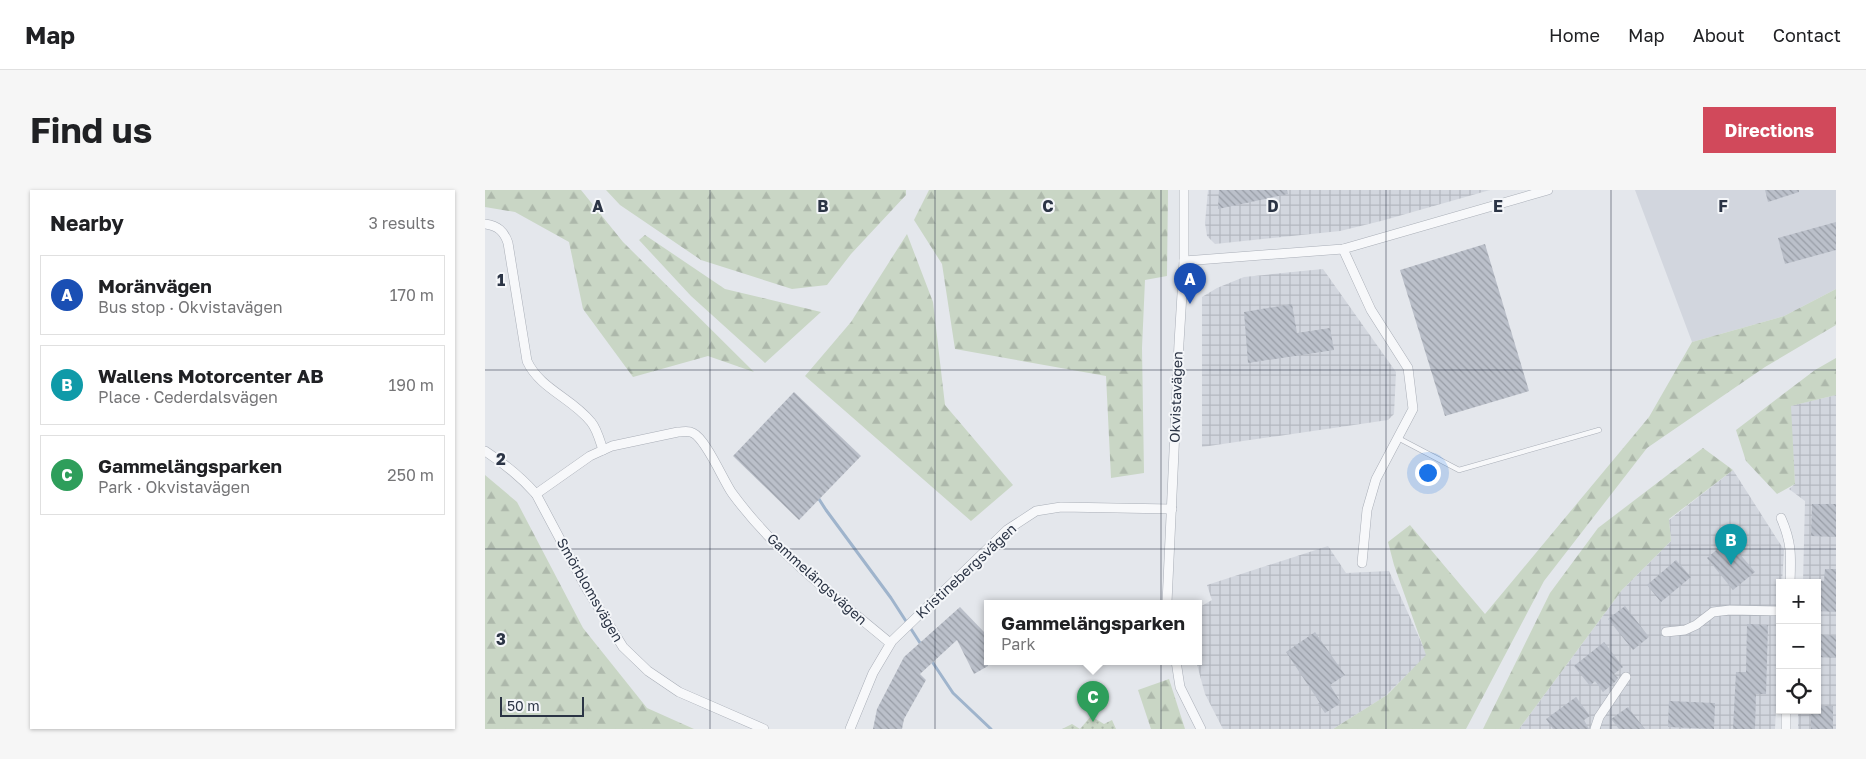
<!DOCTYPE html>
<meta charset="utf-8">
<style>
:root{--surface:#fff;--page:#f6f6f6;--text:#202124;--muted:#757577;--line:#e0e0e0;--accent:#d1495b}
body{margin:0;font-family:"Golos Text",sans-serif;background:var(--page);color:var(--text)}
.controls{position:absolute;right:15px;bottom:15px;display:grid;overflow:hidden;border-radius:0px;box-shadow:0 1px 4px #0004}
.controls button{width:45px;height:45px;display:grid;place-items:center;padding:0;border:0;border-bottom:1px solid var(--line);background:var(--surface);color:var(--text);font:25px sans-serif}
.scale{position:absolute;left:15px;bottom:12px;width:84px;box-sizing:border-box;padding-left:5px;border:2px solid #2b3445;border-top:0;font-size:14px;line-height:18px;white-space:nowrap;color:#2b3445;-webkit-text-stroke:4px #f4f6f9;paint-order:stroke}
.you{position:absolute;left:942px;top:282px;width:18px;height:18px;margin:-12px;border:4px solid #fff;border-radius:50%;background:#1a73e8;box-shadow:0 0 0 8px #1a73e833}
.badge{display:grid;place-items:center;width:32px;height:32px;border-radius:50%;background:var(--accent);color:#fff;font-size:16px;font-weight:700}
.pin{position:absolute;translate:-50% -41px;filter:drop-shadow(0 1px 2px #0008)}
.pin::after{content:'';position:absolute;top:26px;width:18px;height:15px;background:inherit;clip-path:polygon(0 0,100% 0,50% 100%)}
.popup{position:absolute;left:499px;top:410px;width:218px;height:65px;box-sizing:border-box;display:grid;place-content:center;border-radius:0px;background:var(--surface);filter:drop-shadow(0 1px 4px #0005);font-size:16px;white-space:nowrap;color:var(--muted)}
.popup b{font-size:19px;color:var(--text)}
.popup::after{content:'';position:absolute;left:50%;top:100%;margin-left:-10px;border:10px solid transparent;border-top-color:var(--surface)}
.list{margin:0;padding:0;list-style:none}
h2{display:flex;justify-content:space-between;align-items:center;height:65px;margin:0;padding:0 20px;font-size:21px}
h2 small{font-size:16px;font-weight:400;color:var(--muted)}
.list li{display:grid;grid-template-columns:32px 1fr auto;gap:15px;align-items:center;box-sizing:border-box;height:80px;margin:0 10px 10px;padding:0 10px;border:1px solid var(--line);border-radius:0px}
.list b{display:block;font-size:19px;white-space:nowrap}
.list p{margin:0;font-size:16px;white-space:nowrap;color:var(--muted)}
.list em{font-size:16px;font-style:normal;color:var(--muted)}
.icon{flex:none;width:28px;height:28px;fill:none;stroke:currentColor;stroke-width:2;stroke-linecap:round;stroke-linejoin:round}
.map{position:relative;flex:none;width:1351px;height:539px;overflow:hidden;border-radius:0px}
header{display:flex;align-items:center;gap:30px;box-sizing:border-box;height:70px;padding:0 25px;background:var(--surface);border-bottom:1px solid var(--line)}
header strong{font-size:24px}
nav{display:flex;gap:28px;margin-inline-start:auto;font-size:18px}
.intro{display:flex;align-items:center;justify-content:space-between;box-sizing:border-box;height:120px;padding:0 30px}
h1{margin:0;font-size:35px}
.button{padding:12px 22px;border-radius:0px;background:var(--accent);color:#fff;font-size:18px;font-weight:700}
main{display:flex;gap:30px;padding:0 30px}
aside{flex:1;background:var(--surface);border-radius:0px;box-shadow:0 1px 4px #0004}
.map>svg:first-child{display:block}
</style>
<header>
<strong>Map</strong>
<nav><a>Home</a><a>Map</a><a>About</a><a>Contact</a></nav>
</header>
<div class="intro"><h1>Find us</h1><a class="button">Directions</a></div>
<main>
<aside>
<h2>Nearby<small>3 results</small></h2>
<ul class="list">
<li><span class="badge" style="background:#1a4fb4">A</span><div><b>Moränvägen</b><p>Bus stop · Okvistavägen</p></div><em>170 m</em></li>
<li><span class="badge" style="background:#0f9aa8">B</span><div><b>Wallens Motorcenter AB</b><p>Place · Cederdalsvägen</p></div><em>190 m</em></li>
<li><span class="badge" style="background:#2e9e5b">C</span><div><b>Gammelängsparken</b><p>Park · Okvistavägen</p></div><em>250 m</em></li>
</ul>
</aside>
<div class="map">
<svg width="1351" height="539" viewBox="0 0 1351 539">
<defs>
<pattern id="industrial-grid" width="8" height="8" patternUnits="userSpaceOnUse" patternTransform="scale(1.25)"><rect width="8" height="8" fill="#d2d6de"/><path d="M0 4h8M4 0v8" fill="none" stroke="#b4b8c0"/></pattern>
<pattern id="forest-firs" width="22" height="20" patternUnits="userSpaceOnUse" patternTransform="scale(1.25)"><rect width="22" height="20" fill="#c9d6c5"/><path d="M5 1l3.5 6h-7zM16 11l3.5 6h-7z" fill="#adb8ab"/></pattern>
<pattern id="park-dots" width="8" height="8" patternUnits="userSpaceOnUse" patternTransform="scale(1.25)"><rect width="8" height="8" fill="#c9d6c5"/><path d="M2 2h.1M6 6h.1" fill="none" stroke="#adb8ab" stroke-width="1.8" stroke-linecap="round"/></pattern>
<pattern id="building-back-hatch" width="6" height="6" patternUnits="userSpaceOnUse" patternTransform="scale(1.25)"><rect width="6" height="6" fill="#bbc0ca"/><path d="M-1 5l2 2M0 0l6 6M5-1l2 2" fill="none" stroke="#989da6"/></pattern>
</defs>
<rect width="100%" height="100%" fill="#e4e7ec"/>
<!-- built -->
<polygon fill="#d2d6de" points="1150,0 1351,0 1351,99 1299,126 1207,152"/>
<!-- industrial -->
<g fill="url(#industrial-grid)">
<polygon points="723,0 1005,0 896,31 855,41 730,54 722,46 720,33"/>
<polygon points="838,79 911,182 909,224 903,230 717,257 717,107 732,98 759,87"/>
<polygon points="1351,205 1351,539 1313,539 1313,520 1332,520 1332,393 1318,393 1320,311 1304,299 1310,294 1305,216"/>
<polygon points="1248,280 1299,360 1297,393 1295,393 1295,447 1290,539 1034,539 1137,400 1186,351 1184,330"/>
<polygon points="843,356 861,383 904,381 942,465 899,507 848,539 738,539 720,504 711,471 713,471 713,418 727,410 722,395"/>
</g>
<!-- forest -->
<g fill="url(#forest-firs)">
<polygon points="0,0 96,0 138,52 269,182 223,166 148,187 98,119 84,52 30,22 0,17"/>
<polygon points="121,0 421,0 421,5 366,64 342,95 307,99 216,70 135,15"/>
<polygon points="444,0 683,0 682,86 660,90 657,158 659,283 626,288 621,186 470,159 457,74 429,30"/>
<polygon points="422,44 448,112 460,215 528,295 486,331 320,186 366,132"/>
<polygon points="160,45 240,99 336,122 280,173 206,106 154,50"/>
<polygon points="1351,99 1351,135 1280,177 1162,258 1059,391 981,539 848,539 902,505 941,465 909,375 903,352 925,335 1000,424 1164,227 1207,152 1299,126"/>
<polygon points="1351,168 1351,205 1306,216 1310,294 1292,304 1261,271 1251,240 1330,180"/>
<polygon points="1218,258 1248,280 1184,329 1186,351 1137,400 1034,539 998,539 1065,403 1113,338"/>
<polygon points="0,285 32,312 98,438 162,518 209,539 0,539"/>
<polygon points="684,489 700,539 666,539 653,500"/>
</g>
<!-- park -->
<polygon fill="url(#park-dots)" points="606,526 619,534 627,530 631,539 577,539 587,534 595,539"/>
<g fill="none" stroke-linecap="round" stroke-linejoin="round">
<!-- stream -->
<g stroke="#9fb4cc" stroke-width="3">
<polyline points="332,306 341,320 406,408 437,456"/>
<polyline points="446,470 468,503 506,539"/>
</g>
</g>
<!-- building -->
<g fill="url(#building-back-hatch)">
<polygon points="734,0 802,0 803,4 733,19"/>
<polygon points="1280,0 1314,0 1314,2 1283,12"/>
<polygon points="1351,32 1351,60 1300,74 1293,48"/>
<polygon points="1000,54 1044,201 960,226 915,80"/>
<polygon points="807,114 812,143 845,138 849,160 763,173 759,122"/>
<polygon points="309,202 376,266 314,330 248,266"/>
<polygon points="1327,314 1351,314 1351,347 1326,346"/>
<polygon points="1243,350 1270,382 1248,400 1222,368"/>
<polygon points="1191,370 1206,387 1176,412 1162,395"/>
<polygon points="1340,379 1351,379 1351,422 1332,421 1332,390 1339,391"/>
<polygon points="1140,416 1164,447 1148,460 1123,429"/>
<polygon points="475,417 499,442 503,450 503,476 489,484 472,450 435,484 441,490 419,529 417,539 388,539 392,519 419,467"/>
<polygon points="1262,434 1283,435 1281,504 1271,504 1270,539 1248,539 1251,482 1261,482"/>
<polygon points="830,442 860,485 845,495 856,513 840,523 833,513 835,513 801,462"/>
<polygon points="1332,444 1351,446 1351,468 1332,467"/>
<polygon points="1119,452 1138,477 1129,484 1133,488 1130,492 1118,502 1110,491 1105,496 1089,476"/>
<polygon points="1091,507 1105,526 1099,530 1104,539 1068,539 1061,529"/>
<polygon points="1184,511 1230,513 1229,539 1183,537"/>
<polygon points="1332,516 1348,516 1348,539 1326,539 1326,520 1332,520"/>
<polygon points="1143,517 1152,529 1160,539 1134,539 1126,529"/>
</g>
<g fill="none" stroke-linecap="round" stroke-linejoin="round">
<defs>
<polyline id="lane" points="913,248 974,280 1114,240"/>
<g id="street">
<path d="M0,34C13,36 19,41 23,53L42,171C55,199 87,208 106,232C112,239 115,251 118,260"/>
<polyline points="858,59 886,120 923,178 928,219 891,289 882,320 877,373"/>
<polyline points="699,71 858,59 1063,0"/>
<path d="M0,261C20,274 36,287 51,304L100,396L138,457L163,481L194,502L279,539"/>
<path d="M51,304L105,266L127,256L193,242C198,242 203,240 208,243C221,249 238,290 247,303C290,362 350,407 405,453"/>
<path d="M1296,328C1307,353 1306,366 1305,393"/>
<polyline points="682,413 694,153 699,71 699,0"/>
<polyline points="1181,442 1200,440 1211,435 1228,422 1245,420 1295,421"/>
<polyline points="691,471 695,497 716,539"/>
<polyline points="365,539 388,483 407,451 522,340 551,321 576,317 687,319"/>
<polyline points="1110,539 1114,527 1141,487"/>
<polyline points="1301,539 1301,520"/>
</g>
</defs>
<!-- lane casing -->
<use href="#lane" stroke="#a9aeb7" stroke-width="5.5"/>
<!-- street casing -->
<use href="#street" stroke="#a9aeb7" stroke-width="10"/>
<!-- lane -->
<use href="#lane" stroke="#f7f8fa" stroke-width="4.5"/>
<!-- street -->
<use href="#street" stroke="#f7f8fa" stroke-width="9"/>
</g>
<!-- grid -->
<path fill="none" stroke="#2b3445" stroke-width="1" stroke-opacity="0.55" d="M225,0V539M450,0V539M676,0V539M901,0V539M1126,0V539M0,180H1351M0,359H1351"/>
<g text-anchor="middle" stroke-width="4" stroke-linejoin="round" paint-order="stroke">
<!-- street labels -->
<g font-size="14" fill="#2b3445" stroke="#f4f6f9">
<text transform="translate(691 207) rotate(-88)" y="5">Okvistavägen</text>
<text transform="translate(481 381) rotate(-43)" y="5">Kristinebergsvägen</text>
<text transform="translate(332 389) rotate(42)" y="5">Gammelängsvägen</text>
<text transform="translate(105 400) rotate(60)" y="5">Smörblomsvägen</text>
</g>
</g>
<g font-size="16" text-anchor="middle" font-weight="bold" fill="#2b3445" stroke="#f4f6f9" stroke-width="4" stroke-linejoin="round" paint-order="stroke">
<text x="113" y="22">A</text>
<text x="338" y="22">B</text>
<text x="563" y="22">C</text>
<text x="788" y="22">D</text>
<text x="1013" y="22">E</text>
<text x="1238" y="22">F</text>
<text x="16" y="96">1</text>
<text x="16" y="275">2</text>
<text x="16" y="455">3</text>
</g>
</svg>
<div class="controls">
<button>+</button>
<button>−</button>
<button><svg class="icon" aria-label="locate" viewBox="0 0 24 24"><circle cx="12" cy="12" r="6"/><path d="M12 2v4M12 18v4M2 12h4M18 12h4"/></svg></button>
</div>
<div class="scale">50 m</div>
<div class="you"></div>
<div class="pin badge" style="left:705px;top:114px;background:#1a4fb4">A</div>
<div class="pin badge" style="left:1246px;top:375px;background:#0f9aa8">B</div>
<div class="pin badge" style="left:608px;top:532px;background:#2e9e5b">C</div>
<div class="popup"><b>Gammelängsparken</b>Park</div>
</div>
</main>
